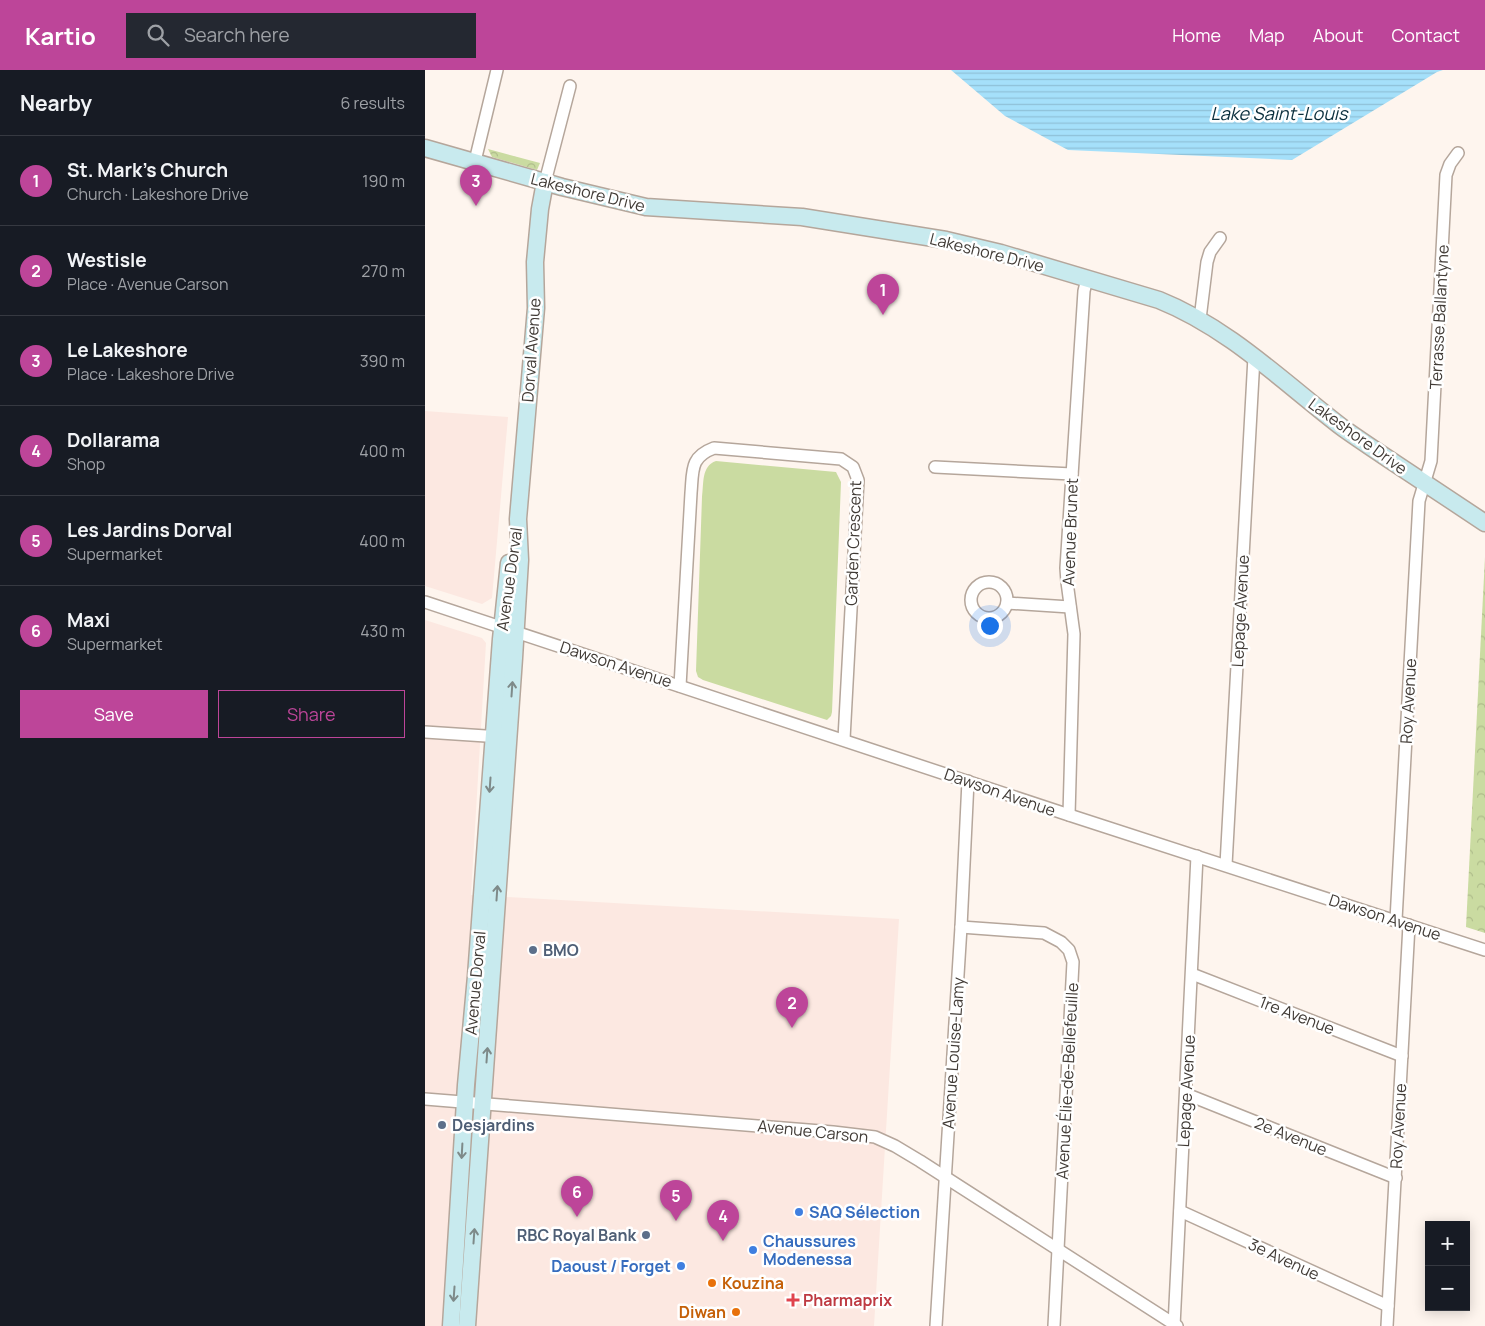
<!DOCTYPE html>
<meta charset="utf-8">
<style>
:root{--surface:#171b24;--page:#242831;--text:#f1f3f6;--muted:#9ea1a6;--line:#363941;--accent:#bd4599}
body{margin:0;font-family:Manrope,sans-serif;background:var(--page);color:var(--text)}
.controls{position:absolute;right:15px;bottom:15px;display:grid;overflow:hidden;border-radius:0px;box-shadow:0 2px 12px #0003}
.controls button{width:45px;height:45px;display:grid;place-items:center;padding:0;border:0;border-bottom:1px solid var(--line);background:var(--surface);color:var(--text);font:25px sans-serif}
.you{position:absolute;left:564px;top:555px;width:18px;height:18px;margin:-12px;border:4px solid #fff;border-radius:50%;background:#1a73e8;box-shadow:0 0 0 8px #1a73e833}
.badge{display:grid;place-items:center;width:32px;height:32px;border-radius:50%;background:var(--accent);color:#fff;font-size:16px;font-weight:700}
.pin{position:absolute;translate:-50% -41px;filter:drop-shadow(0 1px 2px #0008)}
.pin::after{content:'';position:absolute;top:26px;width:18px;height:15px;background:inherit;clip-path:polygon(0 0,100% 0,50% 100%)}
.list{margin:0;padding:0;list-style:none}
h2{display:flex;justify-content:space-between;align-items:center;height:65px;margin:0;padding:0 20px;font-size:21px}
h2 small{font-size:16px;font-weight:400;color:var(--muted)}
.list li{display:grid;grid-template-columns:32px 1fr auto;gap:15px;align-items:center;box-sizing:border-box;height:90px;padding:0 20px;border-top:1px solid var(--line)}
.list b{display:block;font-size:19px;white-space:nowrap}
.list p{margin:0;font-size:16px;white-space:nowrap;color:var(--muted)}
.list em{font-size:16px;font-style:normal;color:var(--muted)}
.actions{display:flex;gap:10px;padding:15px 20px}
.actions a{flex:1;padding:11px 0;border:1px solid var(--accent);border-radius:0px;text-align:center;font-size:18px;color:var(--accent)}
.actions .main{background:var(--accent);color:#fff}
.icon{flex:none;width:28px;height:28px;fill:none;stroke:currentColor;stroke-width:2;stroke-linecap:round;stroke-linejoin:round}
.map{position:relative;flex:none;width:1060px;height:1256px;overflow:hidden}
header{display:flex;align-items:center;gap:30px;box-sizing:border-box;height:70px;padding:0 25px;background:var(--accent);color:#fff}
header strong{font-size:24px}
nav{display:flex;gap:28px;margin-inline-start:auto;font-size:18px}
.search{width:350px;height:45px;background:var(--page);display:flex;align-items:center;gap:12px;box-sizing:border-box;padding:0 18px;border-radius:0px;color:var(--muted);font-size:19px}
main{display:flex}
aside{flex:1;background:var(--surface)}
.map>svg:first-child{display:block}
</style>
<header>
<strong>Kartio</strong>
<div class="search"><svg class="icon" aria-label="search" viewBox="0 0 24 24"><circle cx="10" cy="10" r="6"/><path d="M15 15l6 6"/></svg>Search here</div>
<nav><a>Home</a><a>Map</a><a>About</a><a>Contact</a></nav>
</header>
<main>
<aside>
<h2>Nearby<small>6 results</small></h2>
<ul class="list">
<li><span class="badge">1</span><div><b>St. Mark's Church</b><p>Church · Lakeshore Drive</p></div><em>190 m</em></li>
<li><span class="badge">2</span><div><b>Westisle</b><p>Place · Avenue Carson</p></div><em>270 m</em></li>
<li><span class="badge">3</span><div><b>Le Lakeshore</b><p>Place · Lakeshore Drive</p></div><em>390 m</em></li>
<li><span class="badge">4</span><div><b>Dollarama</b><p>Shop</p></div><em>400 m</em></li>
<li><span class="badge">5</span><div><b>Les Jardins Dorval</b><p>Supermarket</p></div><em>400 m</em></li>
<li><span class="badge">6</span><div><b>Maxi</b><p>Supermarket</p></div><em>430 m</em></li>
</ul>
<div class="actions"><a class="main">Save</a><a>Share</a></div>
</aside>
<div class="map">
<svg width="1060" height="1256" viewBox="0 0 1060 1256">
<defs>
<pattern id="park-crowns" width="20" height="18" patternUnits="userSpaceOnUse" patternTransform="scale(1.25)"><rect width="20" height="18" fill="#cadba1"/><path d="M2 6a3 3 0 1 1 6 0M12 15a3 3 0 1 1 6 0" fill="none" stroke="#afbd8b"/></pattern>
<pattern id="water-rules" width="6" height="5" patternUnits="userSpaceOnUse" patternTransform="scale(1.25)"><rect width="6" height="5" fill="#a5e0fa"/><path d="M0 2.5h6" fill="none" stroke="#8fc1d7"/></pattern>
</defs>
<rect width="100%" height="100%" fill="#fef5ee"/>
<!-- commercial -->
<g fill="#fce8e1">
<polygon points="0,341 83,347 67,528 57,534 0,516"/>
<polygon points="0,550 57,568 61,573 46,825 474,849 449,1256 0,1256"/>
</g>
<!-- grass -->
<path fill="#cadba1" d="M291,391L411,402L416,412L407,642L406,646L402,650L278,610L273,607L271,601L277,427C279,414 276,396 291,391Z"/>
<!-- park -->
<g fill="url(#park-crowns)">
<polygon points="63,79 115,93 112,100 67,87"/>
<polygon points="1060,487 1060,863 1041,857"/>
</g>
<!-- water -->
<polygon fill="url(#water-rules)" points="526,0 1018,0 1012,2 867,90 643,80 580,46"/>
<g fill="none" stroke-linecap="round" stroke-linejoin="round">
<defs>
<g id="street">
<polyline points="50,91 72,0"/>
<polyline points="120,112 145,16"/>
<polyline points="775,249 782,192 785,182 795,168"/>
<polyline points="510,397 647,404"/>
<circle cx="564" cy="530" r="18"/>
<polyline points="0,532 644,745 1060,880"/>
<polyline points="582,533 645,537"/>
<path d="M255,616L266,423C268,400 265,387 289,378L416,389L428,397L433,410L419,669"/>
<polyline points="0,662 76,667"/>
<polyline points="644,745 649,564 642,512 641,498 659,221 662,209"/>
<polyline points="801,795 829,287"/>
<polyline points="971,850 994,431 1006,391 1021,105 1025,94 1033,83"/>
<polyline points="536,857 619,863 636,872 644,880 648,892 629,1256"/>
<polyline points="767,904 977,986"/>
<polyline points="761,1024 971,1108"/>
<polyline points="0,1029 408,1062 450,1067 470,1076 495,1091 752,1256"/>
<polyline points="755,1141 963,1236"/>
<polyline points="511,1256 536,857 543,711"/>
<polyline points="749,1256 772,786"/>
<polyline points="962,1256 984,855"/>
</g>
<g id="secondary">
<path d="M0,78L137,117L221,137L377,147L521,170L576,183L734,230C804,258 858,312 918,358C932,368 947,378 962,388C994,409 1027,431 1060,453"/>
<polyline points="26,1256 41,1015 51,906 76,569 84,493"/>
<polyline points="42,1256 89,588 95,490 93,449 111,238 110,192 115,139 120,112"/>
</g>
</defs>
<!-- street casing -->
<use href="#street" stroke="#b5a69b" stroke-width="14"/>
<!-- secondary casing -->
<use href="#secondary" stroke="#b5a69b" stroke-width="19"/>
<!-- street -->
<use href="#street" stroke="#fff" stroke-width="11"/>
<!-- secondary -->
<use href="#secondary" stroke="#c8eaee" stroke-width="16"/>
</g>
<!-- one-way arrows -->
<defs><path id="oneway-shaft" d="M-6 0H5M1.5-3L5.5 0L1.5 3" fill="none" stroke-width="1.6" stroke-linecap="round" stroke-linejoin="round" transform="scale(1.25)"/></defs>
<g stroke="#7e8a89">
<use href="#oneway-shaft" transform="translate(87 619) rotate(-86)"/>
<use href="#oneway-shaft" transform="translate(65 715) rotate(94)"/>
<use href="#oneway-shaft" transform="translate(72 823) rotate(-86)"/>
<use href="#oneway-shaft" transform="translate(62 985) rotate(-86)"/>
<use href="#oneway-shaft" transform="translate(37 1081) rotate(93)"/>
<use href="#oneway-shaft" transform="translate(49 1166) rotate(-86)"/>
<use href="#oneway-shaft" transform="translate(29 1224) rotate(94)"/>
</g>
<!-- markers -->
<g fill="#5c6f8a" stroke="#fff" stroke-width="2">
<circle cx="108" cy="880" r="5"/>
<circle cx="17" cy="1055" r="5"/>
<circle cx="221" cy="1165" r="5"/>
</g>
<g fill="#3f7fe0" stroke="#fff" stroke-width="2">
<circle cx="374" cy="1142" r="5"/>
<circle cx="328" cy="1180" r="5"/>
<circle cx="256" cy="1196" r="5"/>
</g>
<g fill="#e8710a" stroke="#fff" stroke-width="2">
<circle cx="287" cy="1213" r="5"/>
<circle cx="311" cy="1242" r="5"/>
</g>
<path fill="#e0444e" stroke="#fff" stroke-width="2" d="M365.5 1222.5h5v5h5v5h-5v5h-5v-5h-5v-5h5z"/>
<g text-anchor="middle" stroke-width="5" stroke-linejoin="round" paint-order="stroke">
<!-- street labels -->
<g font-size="16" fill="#413b36" stroke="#fff">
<text transform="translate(163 122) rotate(14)" y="6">Lakeshore Drive</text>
<text transform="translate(562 182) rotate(14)" y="6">Lakeshore Drive</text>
<text transform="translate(1014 247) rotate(-87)" y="6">Terrasse Ballantyne</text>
<text transform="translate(106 280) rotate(-86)" y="6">Dorval Avenue</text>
<text transform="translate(933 366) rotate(36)" y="6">Lakeshore Drive</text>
<text transform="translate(645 462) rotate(-88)" y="6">Avenue Brunet</text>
<text transform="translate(428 473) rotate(-88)" y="6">Garden Crescent</text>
<text transform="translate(84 509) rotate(-82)" y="6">Avenue Dorval</text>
<text transform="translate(815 541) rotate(-87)" y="6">Lepage Avenue</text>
<text transform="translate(191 594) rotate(18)" y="6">Dawson Avenue</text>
<text transform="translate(983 631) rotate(-87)" y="6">Roy Avenue</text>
<text transform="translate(575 722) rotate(19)" y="6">Dawson Avenue</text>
<text transform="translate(960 847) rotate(18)" y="6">Dawson Avenue</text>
<text transform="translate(50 913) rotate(-85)" y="6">Avenue Dorval</text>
<text transform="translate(872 945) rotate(21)" y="6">1re Avenue</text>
<text transform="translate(528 983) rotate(-86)" y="6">Avenue Louise-Lamy</text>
<text transform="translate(642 1011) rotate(-87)" y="6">Avenue Élie-de-Bellefeuille</text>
<text transform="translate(761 1021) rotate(-87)" y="6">Lepage Avenue</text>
<text transform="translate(973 1056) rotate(-87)" y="6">Roy Avenue</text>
<text transform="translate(388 1061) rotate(6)" y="6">Avenue Carson</text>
<text transform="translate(866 1066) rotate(22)" y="6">2e Avenue</text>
<text transform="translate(859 1189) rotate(25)" y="6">3e Avenue</text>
</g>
<!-- service labels -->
<g font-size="16" font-weight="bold" fill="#4e5e75" stroke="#fff" text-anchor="start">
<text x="118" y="886">BMO</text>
<text x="27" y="1061">Desjardins</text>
<text x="211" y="1171" text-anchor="end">RBC Royal Bank</text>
</g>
<!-- shop labels -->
<g font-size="16" font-weight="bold" fill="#366cbe" stroke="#fff" text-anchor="start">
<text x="384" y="1148">SAQ Sélection</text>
<text x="338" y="1177">Chaussures<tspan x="338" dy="18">Modenessa</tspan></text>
<text x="246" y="1202" text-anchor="end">Daoust / Forget</text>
</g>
<!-- food labels -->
<g font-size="16" font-weight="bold" fill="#c56008" stroke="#fff" text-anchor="start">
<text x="297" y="1219">Kouzina</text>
<text x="301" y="1248" text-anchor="end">Diwan</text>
</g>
<!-- health labels -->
<g font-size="16" font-weight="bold" fill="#be3a42" stroke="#fff" text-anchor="start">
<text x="378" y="1236">Pharmaprix</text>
</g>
<!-- water labels -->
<g font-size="18" font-style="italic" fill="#0b2f3d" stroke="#fff">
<text x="854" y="50">Lake Saint-Louis</text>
</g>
</g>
</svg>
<div class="controls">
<button>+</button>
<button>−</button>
</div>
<div class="you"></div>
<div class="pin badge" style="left:458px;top:245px">1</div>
<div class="pin badge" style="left:367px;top:958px">2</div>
<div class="pin badge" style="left:51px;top:136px">3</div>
<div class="pin badge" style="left:298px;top:1171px">4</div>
<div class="pin badge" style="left:251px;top:1151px">5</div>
<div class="pin badge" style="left:152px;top:1147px">6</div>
</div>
</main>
